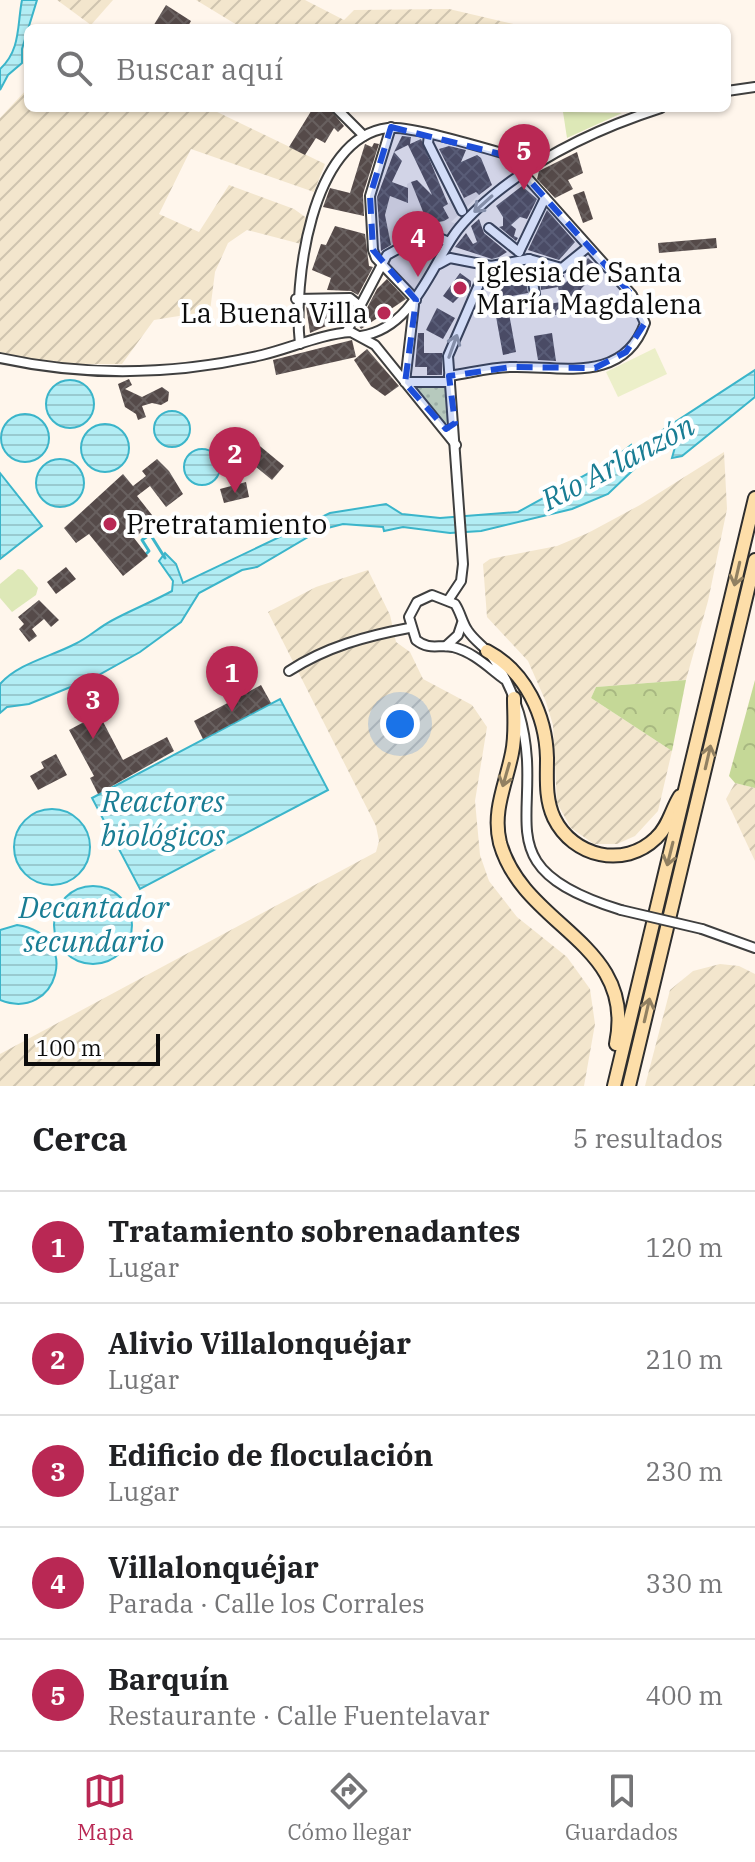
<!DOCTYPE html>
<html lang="es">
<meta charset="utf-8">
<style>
:root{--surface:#fff;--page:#f2f2f2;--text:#202124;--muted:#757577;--line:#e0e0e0;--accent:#b92854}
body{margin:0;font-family:"IBM Plex Serif",serif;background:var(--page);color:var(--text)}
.scale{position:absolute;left:24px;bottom:20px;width:136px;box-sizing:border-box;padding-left:8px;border:4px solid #0c0c0c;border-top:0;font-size:22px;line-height:28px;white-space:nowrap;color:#0c0c0c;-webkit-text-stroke:6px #fff;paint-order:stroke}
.you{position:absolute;left:400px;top:724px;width:28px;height:28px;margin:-20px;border:6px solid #fff;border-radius:50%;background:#1a73e8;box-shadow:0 0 0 12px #1a73e833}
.badge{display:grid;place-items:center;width:52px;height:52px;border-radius:50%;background:var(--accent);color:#fff;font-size:26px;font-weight:700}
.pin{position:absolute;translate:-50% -66px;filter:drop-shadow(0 2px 4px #0008)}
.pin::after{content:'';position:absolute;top:42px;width:28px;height:24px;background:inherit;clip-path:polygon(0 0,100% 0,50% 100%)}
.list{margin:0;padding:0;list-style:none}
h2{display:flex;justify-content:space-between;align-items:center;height:104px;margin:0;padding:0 32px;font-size:34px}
h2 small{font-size:26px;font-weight:400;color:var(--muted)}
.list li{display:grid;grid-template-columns:52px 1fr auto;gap:24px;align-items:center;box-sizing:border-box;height:112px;padding:0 32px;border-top:2px solid var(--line)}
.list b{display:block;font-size:30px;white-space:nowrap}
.list p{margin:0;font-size:26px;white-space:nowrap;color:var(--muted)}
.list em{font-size:26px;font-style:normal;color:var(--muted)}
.icon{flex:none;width:44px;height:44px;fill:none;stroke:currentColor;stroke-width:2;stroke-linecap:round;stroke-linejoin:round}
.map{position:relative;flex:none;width:755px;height:1086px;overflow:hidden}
.search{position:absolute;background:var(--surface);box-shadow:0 2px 6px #0004;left:24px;right:24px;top:24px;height:88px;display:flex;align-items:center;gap:20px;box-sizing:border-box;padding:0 28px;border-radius:12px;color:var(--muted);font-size:30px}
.sheet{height:664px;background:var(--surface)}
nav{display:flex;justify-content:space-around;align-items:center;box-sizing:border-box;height:112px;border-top:2px solid var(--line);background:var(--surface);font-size:22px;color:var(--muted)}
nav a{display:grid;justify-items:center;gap:4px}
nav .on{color:var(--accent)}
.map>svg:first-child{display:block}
</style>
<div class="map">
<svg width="755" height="1086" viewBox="0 0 755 1086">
<defs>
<pattern id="farmland-furrows" width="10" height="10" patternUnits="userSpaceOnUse" patternTransform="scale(2)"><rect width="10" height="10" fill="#f3e6cd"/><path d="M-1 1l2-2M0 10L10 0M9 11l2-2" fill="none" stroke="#cfc4af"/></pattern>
<pattern id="grass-dots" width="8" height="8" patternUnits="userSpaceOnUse" patternTransform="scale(2)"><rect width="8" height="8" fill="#dde8b7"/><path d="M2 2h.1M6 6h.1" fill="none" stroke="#bcc69c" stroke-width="1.8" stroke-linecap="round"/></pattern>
<pattern id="forest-crowns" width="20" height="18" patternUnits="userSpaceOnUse" patternTransform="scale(2)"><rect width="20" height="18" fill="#c5d897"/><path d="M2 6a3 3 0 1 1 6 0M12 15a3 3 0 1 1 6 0" fill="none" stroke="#a8b881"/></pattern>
<pattern id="water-rules" width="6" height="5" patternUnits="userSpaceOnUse" patternTransform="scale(2)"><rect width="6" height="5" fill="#b2edf4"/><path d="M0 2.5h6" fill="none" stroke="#98cad0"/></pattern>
<pattern id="building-cross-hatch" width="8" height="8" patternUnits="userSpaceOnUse" patternTransform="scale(2)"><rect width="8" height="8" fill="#554a49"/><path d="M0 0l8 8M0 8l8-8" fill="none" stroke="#68605f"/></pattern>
</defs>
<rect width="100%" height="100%" fill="#fff6ec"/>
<!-- farmland -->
<g fill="url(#farmland-furrows)">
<polygon points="57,0 113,0 91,25"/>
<polygon points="196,0 305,0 344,20 354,10 449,9 531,28 242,28"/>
<polygon points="28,88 28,108 209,108 325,164 314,192 191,149 159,214 199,232 229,185 294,209 308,219 301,244 247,230 228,243 215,272 210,311 154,320 122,364 51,364 0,352 0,118"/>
<polygon points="724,452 727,509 708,601 686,680 596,687 591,698 672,751 658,811 635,836 617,844 594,844 571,828 557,803 553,725 546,702 528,661 487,617 483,564 490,559 557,546 588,533 640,505"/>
<polygon points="368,570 390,615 396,642 410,652 423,679 472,705 487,727 475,801 480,855 489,881 517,917 567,957 590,989 595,1024 584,1086 0,1086 0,1054 376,852 379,841 376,826 268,612 316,587"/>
<polygon points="735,783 755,788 755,861 726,799"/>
<polygon points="720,964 739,966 755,974 755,1086 645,1086 670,990 693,971"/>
</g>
<!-- grass -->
<polygon fill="url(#grass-dots)" points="447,385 449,421 445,424 413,386"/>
<!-- forest -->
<g fill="url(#forest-crowns)">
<polygon points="686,680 672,751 591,698 596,687"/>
<polygon points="755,680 755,788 735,783 729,776"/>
</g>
<!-- garden -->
<g fill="#dde8b7">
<polygon points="563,112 571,112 622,113 567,138"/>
<polygon points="18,569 23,570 38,588 36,595 12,612 0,598 0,584"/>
</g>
<!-- pitch -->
<polygon fill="#ecefc9" points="655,348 667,374 618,397 606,372"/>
<!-- plaza -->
<polygon fill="#eee4dc" points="411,182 428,224 449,218 443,206 451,202 476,192 479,195 451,222 457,224 409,300 379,253 391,246 385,215 390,196 408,202 407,184"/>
<!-- water -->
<g fill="url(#water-rules)" stroke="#3bb5ca" stroke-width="2">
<path d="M22,0H37L22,49V63L8,75L0,90V69C21,50 17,25 22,0Z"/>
<path d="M755,370V397L682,456L672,458L675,447L651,453L608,494L572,509L481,531L450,533L403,527L384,531L383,527L343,524L320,530L257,567L242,570L199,593L181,622L140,652L95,677L29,704L7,707L0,713V684C19,663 50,657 75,644C88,638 98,628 111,621C131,610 152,602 172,591L173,581L159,561L165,553L176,564L183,583L330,513L386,504L402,514L440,518L518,512L609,462L631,445L632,450Z"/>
<circle cx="70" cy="404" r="24"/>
<circle cx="172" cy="429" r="18"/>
<circle cx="25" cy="438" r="24"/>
<circle cx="105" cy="448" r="24"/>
<circle cx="202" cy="467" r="18"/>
<circle cx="60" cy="483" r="24"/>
<polygon points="0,473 42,526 0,559"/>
<polygon points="280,699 328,790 140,889 92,798"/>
<circle cx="52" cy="847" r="38"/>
<circle cx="93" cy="925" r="39"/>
<path d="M17,925C84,935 57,1023 0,1000V930Z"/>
</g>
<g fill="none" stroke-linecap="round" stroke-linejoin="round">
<!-- stream -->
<g stroke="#3bb5ca" stroke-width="3">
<polyline points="150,534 165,558"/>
<polyline points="146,554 149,551 142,540 161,527"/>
<polyline points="81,681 95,707 86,717"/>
</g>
</g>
<!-- building -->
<g fill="url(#building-cross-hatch)">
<polygon points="166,5 191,21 187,28 152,28"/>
<polygon points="313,108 329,108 344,126 338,132 334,128 325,143 316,138 305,155 289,147"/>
<polygon points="402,136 411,137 410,144 421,139 448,204 443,207 449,218 444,221 428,224 411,182 417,180 432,195 408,145 394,152"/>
<polygon points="374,143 379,144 363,194 364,216 323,207 330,188 350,193 365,144 372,147"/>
<polygon points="449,146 466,150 461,162 477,155 481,158 492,185 479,195 476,192 464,198 439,149"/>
<polygon points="394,152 402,161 392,182 408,188 408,203 390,196 385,215 391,245 381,251 377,197"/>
<polygon points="577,152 583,173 568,180 573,189 555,198 537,179 539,171"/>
<polygon points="522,186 537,199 527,219 520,217 511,225 516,229 514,236 518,238 516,241 499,227 503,226 503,217 496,206"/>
<polygon points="584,191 593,219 583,223 573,195"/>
<polygon points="547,210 575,242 559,260 528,250"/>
<polygon points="479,219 484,233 507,252 499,257 492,259 455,247 466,233 473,244 477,242 471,226"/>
<polygon points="335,226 365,234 369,266 373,267 358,295 351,291 327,290 331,278 312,270 321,244 326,245"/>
<polygon points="716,238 717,248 659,253 658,243"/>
<polygon points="427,241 438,248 417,268 410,250"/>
<polygon points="588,258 600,269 581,289 582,310 544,317 542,305 561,302 558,287 541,290 540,279 564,275 565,283 577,272 587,270 580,268"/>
<polygon points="524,269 528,293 506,297 516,352 503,355 489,278"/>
<polygon points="460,273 471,281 471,286 467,294 465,291 453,303 443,296"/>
<polygon points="387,279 406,299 361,329 358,325 377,289"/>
<polygon points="342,305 345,318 310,333 306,306"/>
<polygon points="437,308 455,318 443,339 426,330"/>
<polygon points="418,333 424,333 424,353 442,353 442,375 427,375 427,367 415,367"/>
<polygon points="552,333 556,361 538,360 534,336"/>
<polygon points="352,340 356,357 276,375 273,360"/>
<polygon points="367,349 399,386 385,396 371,386 354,360"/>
<polygon points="129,379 132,385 125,389 142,397 162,387 169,392 168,401 161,405 152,403 142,406 146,417 138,420 136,414 125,407 118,384"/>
<polygon points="255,442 284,466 272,480 244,457"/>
<polygon points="157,459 169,471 183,494 166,507 150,486 137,496 156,520 134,538 148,556 123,576 89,534 76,543 64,528 123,474 133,486 146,476 142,471"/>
<polygon points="246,482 249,497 224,503 220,489"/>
<polygon points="66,567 76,579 56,594 47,582"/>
<polygon points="39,600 59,620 51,627 44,619 32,629 37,636 29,642 19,629 24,624 18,617"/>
<polygon points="261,685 271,703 203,739 194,721"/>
<polygon points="99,714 123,760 167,737 174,751 98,794 90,778 94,776 69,730"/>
<polygon points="56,754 67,775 38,790 30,776 44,768 41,762"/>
</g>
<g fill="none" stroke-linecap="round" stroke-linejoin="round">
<defs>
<g id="street">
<polyline points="727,91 755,87"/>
<polyline points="336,108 364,136"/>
<polyline points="391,127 370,196 373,250 376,258 416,300"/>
<polyline points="429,135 428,143 462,211"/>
<polyline points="489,228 519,252"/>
<polyline points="519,252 545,198"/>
<polyline points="529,259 535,294"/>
<polyline points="439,264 450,258 491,266 529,259 562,268 588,247"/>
<polyline points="296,299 350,298 360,306"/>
<polyline points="347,331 387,255 427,233 449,242"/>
<path d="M361,336C412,328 429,271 454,235C464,220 479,207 492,196C540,156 602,127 661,108"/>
<path d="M300,344C293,285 310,137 388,128C413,125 507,155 537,163"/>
<path d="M0,358C87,377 175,375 262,355C291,348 321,334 351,332L375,345L456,445"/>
<path d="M449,376C471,373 495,366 517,367C565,367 624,382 645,323L632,295L523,173"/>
<polyline points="405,382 414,305"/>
<polyline points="405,382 450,382"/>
<polyline points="449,599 461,581 463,564 448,356 487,266"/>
<polyline points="446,646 458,635 462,623"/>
<path d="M289,671C326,647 366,636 409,628"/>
<path d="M504,679C488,667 473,652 453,647C438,644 430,651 416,640L409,617L417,602L432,595L455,604C461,613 462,623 468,631C474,640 482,645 489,653C502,669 513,693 519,713C549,815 477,866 621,910"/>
<polyline points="702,929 755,948"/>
</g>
<g id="secondary">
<path d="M487,651C525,671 546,715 547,758C547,778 545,799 554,818C573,857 624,869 656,838C669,826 671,810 680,796"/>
<path d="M514,698C514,716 516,735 512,753C506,784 492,811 500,843C524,928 637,942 616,1044"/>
<polyline points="614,1086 755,498"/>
<polyline points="629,1086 755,560"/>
</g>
</defs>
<!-- street casing -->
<use href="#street" stroke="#3f3f3f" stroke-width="12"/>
<!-- secondary casing -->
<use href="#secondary" stroke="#2e2e2e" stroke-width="16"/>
<!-- street -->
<use href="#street" stroke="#fff" stroke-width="8"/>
<!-- secondary -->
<use href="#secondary" stroke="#fddea9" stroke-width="12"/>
<defs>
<polyline id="street-bridge" points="621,910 702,929"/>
</defs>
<!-- street-bridge casing -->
<use href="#street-bridge" stroke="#3f3f3f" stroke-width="12" stroke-linecap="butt"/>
<!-- street-bridge -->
<use href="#street-bridge" stroke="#fff" stroke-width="8"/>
</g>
<!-- one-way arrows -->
<defs><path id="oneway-shaft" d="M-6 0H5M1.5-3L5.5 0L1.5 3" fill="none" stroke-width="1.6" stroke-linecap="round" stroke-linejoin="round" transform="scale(2)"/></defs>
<g stroke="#9e9e9e">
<use href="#oneway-shaft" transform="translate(483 204) rotate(138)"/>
<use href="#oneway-shaft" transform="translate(453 346) rotate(-70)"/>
</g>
<g stroke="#918062">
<use href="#oneway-shaft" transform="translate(737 574) rotate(103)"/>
<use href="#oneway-shaft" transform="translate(708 757) rotate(-77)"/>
<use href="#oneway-shaft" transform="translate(506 775) rotate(106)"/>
<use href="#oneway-shaft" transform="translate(670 854) rotate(104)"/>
<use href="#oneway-shaft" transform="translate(647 1010) rotate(-77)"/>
</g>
<!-- marked area -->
<path fill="#1d4ed8" fill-opacity="0.2" stroke="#1d4ed8" stroke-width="6" stroke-dasharray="16 10" stroke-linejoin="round" d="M391,127L537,163L523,173L632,295L645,323L626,352L595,368L511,367L449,376L455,423L446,429L405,383L416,300L373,250L370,196Z"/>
<!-- markers -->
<g fill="#b92854" stroke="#fff" stroke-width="3">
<circle cx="460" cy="288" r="8"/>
<circle cx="384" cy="313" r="8"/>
<circle cx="110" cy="524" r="8"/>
</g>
<g text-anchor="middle" stroke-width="8" stroke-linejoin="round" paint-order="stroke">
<!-- poi labels -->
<g font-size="28" fill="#0c0c0c" stroke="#fff" text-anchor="start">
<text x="476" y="282">Iglesia de Santa<tspan x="476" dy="32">María Magdalena</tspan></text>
<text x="368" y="323" text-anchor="end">La Buena Villa</text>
<text x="126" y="534">Pretratamiento</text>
</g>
<!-- water labels -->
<g font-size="30" font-style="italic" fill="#197d94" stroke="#fff">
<text transform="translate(618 463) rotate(-28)" y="10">Río Arlanzón</text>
<text x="163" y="812">Reactores<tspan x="163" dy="34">biológicos</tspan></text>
<text x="94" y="918">Decantador<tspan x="94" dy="34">secundario</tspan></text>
</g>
</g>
</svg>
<div class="scale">100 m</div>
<div class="you"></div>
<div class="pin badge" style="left:232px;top:712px">1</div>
<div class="pin badge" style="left:235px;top:493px">2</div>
<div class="pin badge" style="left:93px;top:739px">3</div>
<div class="pin badge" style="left:418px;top:277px">4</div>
<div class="pin badge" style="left:524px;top:190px">5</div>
<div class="search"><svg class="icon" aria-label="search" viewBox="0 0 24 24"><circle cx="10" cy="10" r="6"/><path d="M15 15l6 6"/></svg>Buscar aquí</div>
</div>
<section class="sheet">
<h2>Cerca<small>5 resultados</small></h2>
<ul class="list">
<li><span class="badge">1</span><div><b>Tratamiento sobrenadantes</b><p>Lugar</p></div><em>120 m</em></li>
<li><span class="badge">2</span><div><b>Alivio Villalonquéjar</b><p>Lugar</p></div><em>210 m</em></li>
<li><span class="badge">3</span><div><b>Edificio de floculación</b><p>Lugar</p></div><em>230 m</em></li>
<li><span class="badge">4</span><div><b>Villalonquéjar</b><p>Parada · Calle los Corrales</p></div><em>330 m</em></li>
<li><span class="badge">5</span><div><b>Barquín</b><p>Restaurante · Calle Fuentelavar</p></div><em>400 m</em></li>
</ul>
</section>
<nav>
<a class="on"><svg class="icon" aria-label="map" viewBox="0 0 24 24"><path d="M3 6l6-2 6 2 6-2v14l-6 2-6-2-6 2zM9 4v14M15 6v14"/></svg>Mapa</a>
<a><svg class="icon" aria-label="directions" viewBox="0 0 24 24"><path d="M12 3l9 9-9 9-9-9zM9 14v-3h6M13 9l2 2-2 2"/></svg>Cómo llegar</a>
<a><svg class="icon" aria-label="saved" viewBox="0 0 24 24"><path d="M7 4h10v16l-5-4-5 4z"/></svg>Guardados</a>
</nav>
